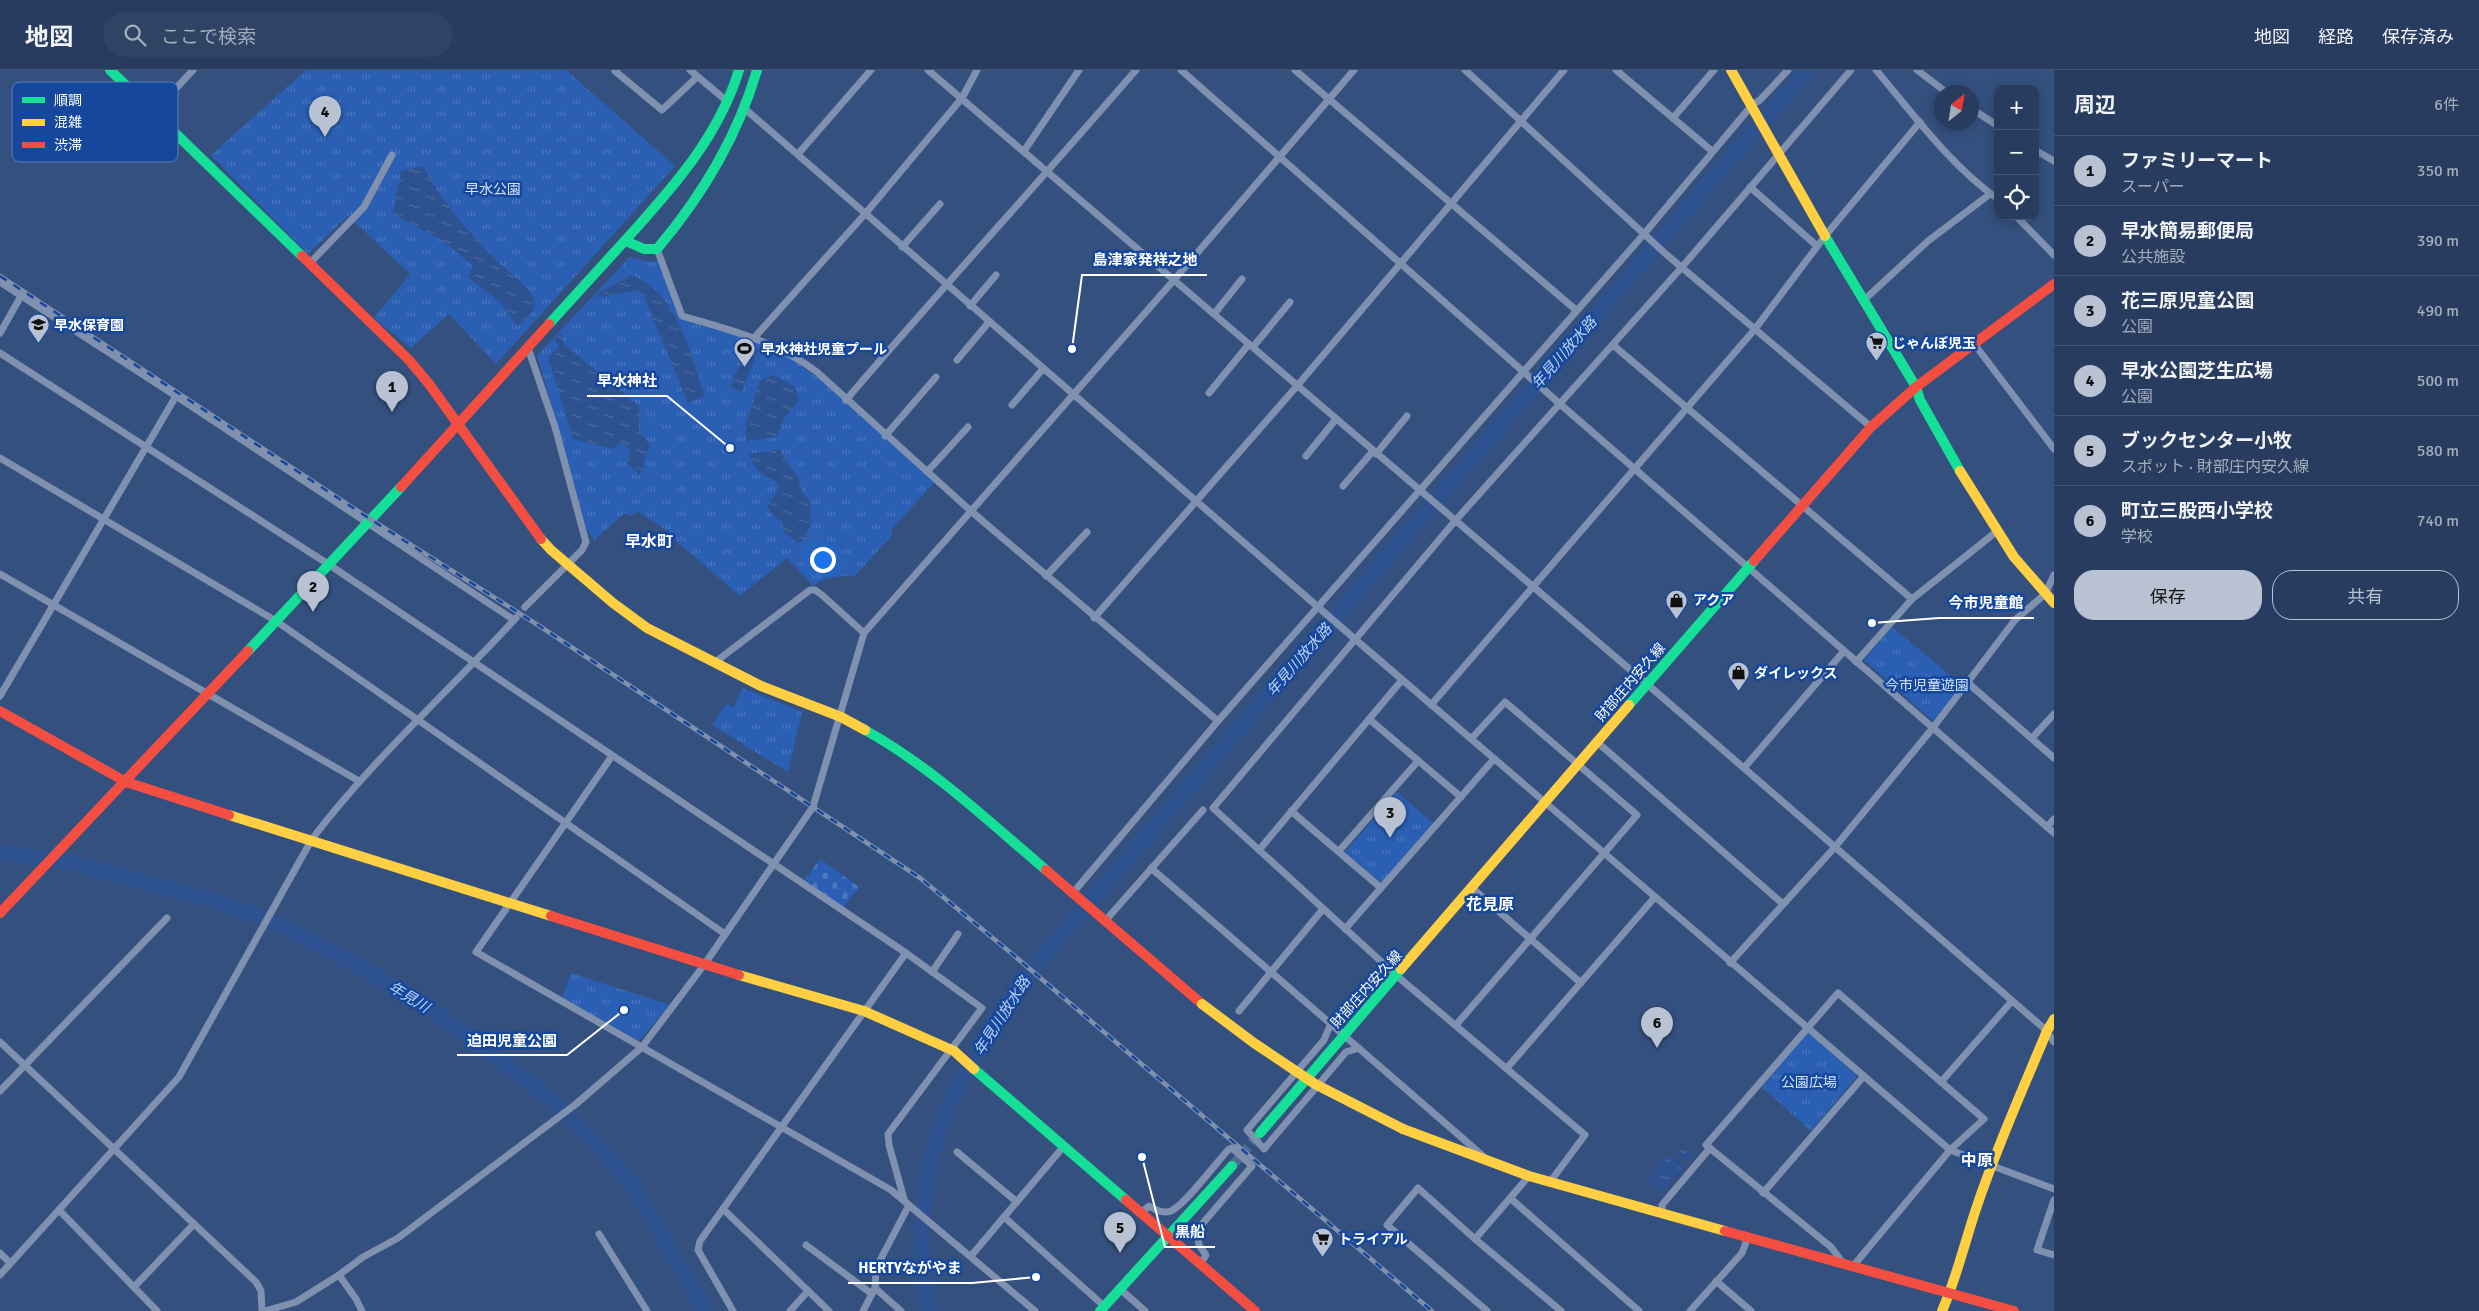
<!DOCTYPE html>
<html lang="ja">
<meta charset="utf-8">
<style>
:root{--surface:#273c5e;--page:#2f4364;--text:#f1f3f6;--muted:#a4adbc;--line:#435673;--accent:#b8c2d2}
body{margin:0;font-family:Signika,"Noto Sans JP",sans-serif;background:var(--page);color:var(--text)}
.controls{position:absolute;right:15px;top:15px;display:grid;overflow:hidden;border-radius:10px;box-shadow:0 2px 12px #0003}
.controls button{width:45px;height:45px;display:grid;place-items:center;padding:0;border:0;border-bottom:1px solid var(--line);background:var(--surface);color:var(--text);font:25px sans-serif}
.compass{position:absolute;left:1934px;top:15px;width:45px;height:45px;border-radius:50%;background:var(--surface);box-shadow:0 2px 12px #0003;rotate:30deg}
.you{position:absolute;left:822px;top:489px;width:18px;height:18px;margin:-12px;border:4px solid #fff;border-radius:50%;background:#1a73e8;box-shadow:0 0 0 8px #1a73e833}
.badge{display:grid;place-items:center;width:32px;height:32px;border-radius:50%;background:var(--accent);color:#111;font-size:16px;font-weight:700}
.pin{position:absolute;translate:-50% -41px;filter:drop-shadow(0 1px 2px #0008)}
.pin::after{content:'';position:absolute;top:26px;width:18px;height:15px;background:inherit;clip-path:polygon(0 0,100% 0,50% 100%)}
.list{margin:0;padding:0;list-style:none}
h2{display:flex;justify-content:space-between;align-items:center;height:65px;margin:0;padding:0 20px;font-size:21px}
h2 small{font-size:16px;font-weight:400;color:var(--muted)}
.list li{display:grid;grid-template-columns:32px 1fr auto;gap:15px;align-items:center;box-sizing:border-box;height:70px;padding:0 20px;border-top:1px solid var(--line)}
.list b{display:block;font-size:19px;white-space:nowrap}
.list p{margin:0;font-size:16px;white-space:nowrap;color:var(--muted)}
.list em{font-size:16px;font-style:normal;color:var(--muted)}
.actions{display:flex;gap:10px;padding:15px 20px}
.actions a{flex:1;padding:11px 0;border:1px solid var(--accent);border-radius:20px;text-align:center;font-size:18px;color:var(--accent)}
.actions .main{background:var(--accent);color:#111}
.icon{flex:none;width:28px;height:28px;fill:none;stroke:currentColor;stroke-width:2;stroke-linecap:round;stroke-linejoin:round}
.map{position:relative;flex:none;width:2054px;height:1241px;overflow:hidden}
header{display:flex;align-items:center;gap:30px;box-sizing:border-box;height:70px;padding:0 25px;background:var(--surface);border-bottom:1px solid var(--line)}
header strong{font-size:24px}
nav{display:flex;gap:28px;margin-inline-start:auto;font-size:18px}
.search{width:350px;height:45px;background:var(--page);display:flex;align-items:center;gap:12px;box-sizing:border-box;padding:0 18px;border-radius:28px;color:var(--muted);font-size:19px}
main{display:flex}
aside{flex:1;background:var(--surface)}
.map>svg:first-child{display:block}
</style>
<header>
<strong>地図</strong>
<div class="search"><svg class="icon" aria-label="search" viewBox="0 0 24 24"><circle cx="10" cy="10" r="6"/><path d="M15 15l6 6"/></svg>ここで検索</div>
<nav><a>地図</a><a>経路</a><a>保存済み</a></nav>
</header>
<main>
<div class="map">
<svg width="2054" height="1241" viewBox="0 0 2054 1241">
<defs>
<pattern id="grass-tufts" width="24" height="20" patternUnits="userSpaceOnUse" patternTransform="scale(1.25)"><rect width="24" height="20" fill="#2a5fb3"/><path d="M3 7l-1-3M5 7V3M7 7l1-3M15 17l-1-3M17 17v-4M19 17l1-3" fill="none" stroke="#4a77be"/></pattern>
<pattern id="cemetery-stones" width="16" height="16" patternUnits="userSpaceOnUse" patternTransform="scale(1.25)"><rect width="16" height="16" fill="#2a5fb3"/><path d="M2 7V4a2 2 0 0 1 4 0v3zM10 15v-3a2 2 0 0 1 4 0v3z" fill="#4a77be"/></pattern>
<pattern id="water-ripples" width="26" height="14" patternUnits="userSpaceOnUse" patternTransform="scale(1.25)"><rect width="26" height="14" fill="#2e518f"/><path d="M2 4q2-2 4 0t4 0M15 11q2-2 4 0t4 0" fill="none" stroke="#4d6ba0"/></pattern>
</defs>
<rect width="100%" height="100%" fill="#34507e"/>
<!-- grass -->
<g fill="url(#grass-tufts)">
<polygon points="306,0 566,0 675,96 496,294 449,244 411,278 374,248 410,204 348,146 308,184 211,85"/>
<polygon points="630,187 650,192 658,190 677,243 767,276 800,292 801,296 823,311 935,412 891,460 893,464 856,505 824,508 813,516 787,488 740,526 676,471 674,465 638,442 629,446 625,443 594,470 587,460 537,285"/>
<polygon points="1892,557 1962,615 1933,651 1864,590"/>
<polygon points="743,618 802,642 788,702 712,655 726,634 733,637"/>
<polygon points="1397,722 1435,755 1384,815 1345,782"/>
<polygon points="571,903 670,935 639,971 562,928"/>
<polygon points="1808,962 1857,1006 1811,1061 1762,1017"/>
</g>
<!-- cemetery -->
<polygon fill="url(#cemetery-stones)" points="820,789 859,817 843,838 804,811"/>
<!-- water -->
<g fill="url(#water-ripples)">
<path d="M423,96C440,131 469,162 496,190C506,200 526,214 532,225C540,239 527,248 517,256L500,232L468,207L473,196L443,171L393,144L401,101Z"/>
<path d="M632,205C677,222 691,285 705,326L688,333L643,224L637,220L598,228L597,224Z"/>
<path d="M560,263L565,275L639,336V361L651,377C640,387 647,395 640,405L627,393L630,381L623,372L613,379L573,369L548,287L559,277L555,269Z"/>
<polygon points="748,274 759,279 741,322 730,317"/>
<polygon points="772,305 794,316 799,330 784,348 777,367 746,371 746,353 760,311"/>
<path d="M780,379C784,390 791,396 797,406C804,416 796,417 810,430L811,453L803,471L798,473L784,462L782,451C774,448 771,444 768,436L779,418C777,408 766,409 759,401C754,396 751,390 748,384Z"/>
<polygon points="1683,1077 1693,1086 1688,1093 1678,1084"/>
<polygon points="1668,1084 1683,1097 1662,1122 1647,1108"/>
</g>
<g fill="none" stroke-linecap="round" stroke-linejoin="round">
<!-- river -->
<g stroke="#2e518f" stroke-width="16">
<polyline points="0,783 70,792 217,832 262,847 364,899 421,933 476,971 553,1031 595,1073 634,1117 705,1241"/>
<path d="M930,1241C913,1177 924,1081 955,1022C974,986 997,952 1017,917L1807,0"/>
</g>
<!-- street-tunnel -->
<polyline stroke="#526a91" stroke-width="7" stroke-dasharray="7 3.5" stroke-linecap="butt" points="516,548 525,537"/>
<!-- secondary-tunnel -->
<polyline stroke="#526a91" stroke-width="10" stroke-dasharray="10 5" stroke-linecap="butt" points="1232,1096 1260,1063"/>
<!-- street -->
<g stroke="#7f91af" stroke-width="7">
<polyline points="690,0 728,32"/>
<polyline points="928,0 1647,614 2047,961 2054,972"/>
<polyline points="1181,0 1560,334 2054,763"/>
<polyline points="1295,0 1576,240"/>
<polyline points="1465,0 1667,185 1871,357"/>
<polyline points="1616,0 1712,81"/>
<path d="M1876,0C1914,45 1950,95 1998,129"/>
<polyline points="1917,0 1946,22"/>
<polyline points="615,1 662,40 697,7"/>
<polyline points="744,38 1356,570 1950,1080 2054,1119"/>
<polyline points="1972,39 1998,56"/>
<polyline points="153,43 193,0"/>
<polyline points="1673,48 1714,0"/>
<polyline points="2035,80 2054,91"/>
<polyline points="1024,81 1079,0"/>
<polyline points="798,84 871,0"/>
<polyline points="1750,117 1817,176"/>
<polyline points="2016,146 2054,185"/>
<polyline points="902,177 940,134"/>
<path d="M657,179L682,246C729,259 777,272 817,302L972,442L1218,651"/>
<polyline points="309,194 364,137 392,85"/>
<polyline points="0,212 176,326"/>
<polyline points="1864,230 1928,171 1990,124"/>
<polyline points="970,236 996,205"/>
<polyline points="1214,244 1242,209"/>
<polyline points="0,263 21,226"/>
<polyline points="754,268 865,144 962,28 977,0"/>
<polyline points="1613,275 1912,529 1996,462"/>
<polyline points="1975,275 2054,379"/>
<polyline points="1253,277 1290,232"/>
<polyline points="0,283 328,494 906,883 982,938 888,1064 889,1075 904,1129"/>
<polyline points="957,290 989,252"/>
<polyline points="1209,323 1249,274"/>
<path d="M846,330C941,219 1040,111 1136,0"/>
<polyline points="1012,335 1043,299"/>
<polyline points="885,366 936,307"/>
<polyline points="1376,384 1407,346"/>
<polyline points="1306,386 1336,349"/>
<polyline points="0,388 276,551 725,864"/>
<polyline points="927,402 968,357"/>
<polyline points="1343,416 1373,381"/>
<polyline points="0,504 359,711"/>
<polyline points="1046,506 1087,462"/>
<polyline points="525,537 582,480 586,472 555,357 528,278"/>
<polyline points="1094,548 1297,316 1564,0"/>
<polyline points="1856,592 1912,529"/>
<polyline points="714,593 810,520 815,520 822,525 864,563"/>
<polyline points="1968,613 2054,688"/>
<polyline points="0,626 176,326 514,550"/>
<polyline points="1431,635 1755,259 1825,166 1920,52"/>
<polyline points="1369,649 1461,727"/>
<polyline points="2032,668 2054,644"/>
<polyline points="1597,672 1783,834"/>
<polyline points="612,686 476,882 891,1120 1035,1241"/>
<polyline points="1744,698 1844,581"/>
<polyline points="1291,741 1381,818"/>
<polyline points="2047,757 2054,749"/>
<polyline points="1259,780 1402,610"/>
<polyline points="1339,781 1418,691"/>
<polyline points="1151,798 1483,1086"/>
<polyline points="1472,818 1581,913"/>
<polyline points="1072,824 1218,651 1644,164 1752,35 1760,30 1788,0"/>
<polyline points="1105,851 1203,740"/>
<polyline points="1345,859 1494,689"/>
<polyline points="1730,893 1835,777 1932,659 2015,550 2045,524 2054,505"/>
<polyline points="932,902 958,864"/>
<polyline points="1239,941 1323,839"/>
<polyline points="1331,953 1324,970 1247,1060 1264,1079 1346,982 1359,978"/>
<polyline points="1456,955 1637,745 1505,632 1471,669"/>
<polyline points="0,972 256,1212 261,1221 262,1241"/>
<polyline points="1507,998 1655,827"/>
<polyline points="1941,1012 2012,931"/>
<polyline points="0,1021 167,848"/>
<polyline points="957,1082 1017,1132"/>
<polyline points="1550,1112 1585,1065 1397,906 1213,738 1455,451 1682,197 1851,0"/>
<polyline points="1763,1123 1864,1006"/>
<polyline points="1510,1128 1639,1241"/>
<polyline points="2054,1130 2037,1180 2054,1185"/>
<polyline points="723,1139 829,1241"/>
<polyline points="59,1140 157,1241"/>
<path d="M1142,1142L1149,1136C1156,1140 1163,1144 1171,1141C1185,1135 1216,1093 1228,1080L1232,1078L1252,1096L1197,1160L1199,1175L1206,1185L1201,1193"/>
<polyline points="1662,1143 1662,1135 1710,1078"/>
<polyline points="1004,1147 1104,1236"/>
<polyline points="599,1164 647,1241"/>
<polyline points="1475,1169 1529,1106"/>
<polyline points="806,1175 872,1224"/>
<polyline points="0,1183 10,1193"/>
<polyline points="971,1186 1064,1076"/>
<polyline points="1843,1193 1831,1177 1706,1075 1838,923 1984,1049 1950,1080 1854,1195"/>
<path d="M0,1205L179,1007L312,769C373,689 448,622 516,548"/>
<polyline points="339,1205 356,1229 362,1241"/>
<polyline points="1716,1211 1751,1241"/>
<polyline points="134,1217 194,1154"/>
<polyline points="875,1218 901,1241"/>
<polyline points="1120,1219 1145,1241"/>
<polyline points="265,1241 296,1232 339,1205 363,1187 398,1168 576,1034 642,977 704,895 813,737 864,563 1174,210 1354,0"/>
<polyline points="733,1241 698,1180 700,1171 906,883"/>
<polyline points="790,1241 808,1221"/>
<polyline points="863,1241 875,1218 876,1198 909,1135"/>
<polyline points="1487,1241 1387,1155 1418,1118 1475,1169 1561,1241"/>
<polyline points="1690,1241 1742,1183 1748,1167"/>
</g>
<!-- fast -->
<g stroke="#16e098" stroke-width="10">
<polyline points="110,0 302,186"/>
<polyline points="1825,166 1916,317 1920,330 1960,401"/>
<path d="M626,171L644,179H657C701,127 738,65 757,0"/>
<path d="M549,254C576,224 604,194 631,164C676,114 719,65 739,0"/>
<polyline points="248,581 401,417"/>
<polyline points="1629,635 1754,491"/>
<path d="M865,660C933,698 987,750 1046,800"/>
<polyline points="974,999 1126,1130"/>
<polyline points="1260,1063 1401,899"/>
<polyline points="1100,1241 1232,1096"/>
</g>
<!-- slow -->
<g stroke="#ffcf43" stroke-width="10">
<polyline points="1731,0 1825,166"/>
<polyline points="1960,401 2014,487 2054,533"/>
<polyline points="541,469 551,480 613,533 647,558 761,616 841,647 865,660"/>
<polyline points="229,745 551,846"/>
<polyline points="1401,899 1629,635"/>
<polyline points="739,905 864,941 954,981 974,999"/>
<polyline points="1403,1059 1529,1106 1725,1161"/>
<path d="M1942,1241C1957,1207 1965,1171 1977,1136C1997,1076 2023,1019 2047,961L2054,949"/>
</g>
<!-- jam -->
<g stroke="#f24e42" stroke-width="10">
<polyline points="302,186 409,290 429,314 541,469"/>
<polyline points="401,417 549,254"/>
<polyline points="1754,491 1871,357 1916,317 2054,214"/>
<polyline points="0,641 126,712 229,745"/>
<polyline points="1046,800 1202,934"/>
<polyline points="0,843 248,581"/>
<polyline points="551,846 739,905"/>
<polyline points="1126,1130 1255,1241"/>
<polyline points="1725,1161 2014,1241"/>
</g>
<defs>
<polyline id="rail" points="0,206 370,449 541,557 920,808 1011,883 1432,1241"/>
</defs>
<!-- rail casing -->
<use href="#rail" stroke="#7f91ae" stroke-width="4.5"/>
<!-- rail -->
<use href="#rail" stroke="#15489d" stroke-width="2.5" stroke-dasharray="8" stroke-linecap="butt"/>
<!-- slow-bridge -->
<polyline stroke="#ffcf43" stroke-width="10" points="1202,934 1254,973 1315,1014 1403,1059"/>
</g>
<!-- icons -->
<defs>
<symbol id="school-pin" viewBox="-11 -11 22 30"><path d="M0 17L-7.5 6A9.5 9.5 0 1 1 7.5 6Z" fill="#b8c2d2" stroke="#15489d"/><path d="M0-5L7-2L0 1L-7-2ZM-4 1L0 2.5L4 1V4Q0 6-4 4Z" fill="#111"/></symbol>
<symbol id="supermarket-pin" viewBox="-11 -11 22 30"><path d="M0 17L-7.5 6A9.5 9.5 0 1 1 7.5 6Z" fill="#b8c2d2" stroke="#15489d"/><path d="M-6-5.5h2.5l.6 2H6L4.5 2H-2.5L-4.4-4H-6ZM-1.5 3.2a1.3 1.3 0 1 0 .1 0ZM3 3.2a1.3 1.3 0 1 0 .1 0Z" fill="#111"/></symbol>
<symbol id="stadium-pin" viewBox="-11 -11 22 30"><path d="M0 17L-7.5 6A9.5 9.5 0 1 1 7.5 6Z" fill="#b8c2d2" stroke="#15489d"/><path d="M0-5a6.5 5 0 1 0 0 10a6.5 5 0 1 0 0-10ZM-3.5-1.8h7v3.6h-7Z" fill="#111"/></symbol>
<symbol id="shop-pin" viewBox="-11 -11 22 30"><path d="M0 17L-7.5 6A9.5 9.5 0 1 1 7.5 6Z" fill="#b8c2d2" stroke="#15489d"/><path d="M-5-2.5h2.3a2.7 3.5 0 0 1 5.4 0H5L5.5 6h-11ZM-1.5-2.5h3a1.5 2.3 0 0 0-3 0Z" fill="#111"/></symbol>
</defs>
<g fill-rule="evenodd">
<use href="#school-pin" x="26" y="242" width="25" height="34"/>
<use href="#supermarket-pin" x="1864" y="260" width="25" height="34"/>
<use href="#stadium-pin" x="732" y="266" width="25" height="34"/>
<use href="#shop-pin" x="1664" y="518" width="25" height="34"/>
<use href="#shop-pin" x="1726" y="590" width="25" height="34"/>
<use href="#supermarket-pin" x="1310" y="1156" width="25" height="34"/>
</g>
<g text-anchor="middle" stroke-width="5" stroke-linejoin="round" paint-order="stroke">
<!-- park labels -->
<g font-size="14" fill="#d5e4fd" stroke="#15489d">
<text x="493" y="124">早水公園</text>
<text x="1927" y="620">今市児童遊園</text>
<text x="1809" y="1017">公園広場</text>
</g>
<!-- poi labels -->
<g font-size="14" font-weight="bold" fill="#fff" stroke="#15489d" text-anchor="start">
<text x="54" y="260">早水保育園</text>
<text x="1892" y="278">じゃんぼ児玉</text>
<text x="761" y="284">早水神社児童プール</text>
<text x="1693" y="535">アクア</text>
<text x="1754" y="608">ダイレックス</text>
<text x="1338" y="1174">トライアル</text>
</g>
<!-- street labels -->
<g font-size="14" fill="#fff" stroke="#15489d">
<text transform="translate(1630 612) rotate(-49)" y="5">財部庄内安久線</text>
<text transform="translate(1366 919) rotate(-48)" y="5">財部庄内安久線</text>
</g>
<!-- water labels -->
<g font-size="15" font-style="italic" fill="#b9d3f9" stroke="#15489d">
<text transform="translate(1564 283) rotate(-49)" y="5">年見川放水路</text>
<text transform="translate(1299 590) rotate(-49)" y="5">年見川放水路</text>
<text transform="translate(409 927) rotate(31)" y="5">年見川</text>
<text transform="translate(1002 946) rotate(-57)" y="5">年見川放水路</text>
</g>
<!-- quarter labels -->
<g font-size="16" font-weight="bold" fill="#fff" stroke="#15489d">
<text x="649" y="477">早水町</text>
<text x="1490" y="840">花見原</text>
<text x="1977" y="1096">中原</text>
</g>
</g>
<!-- legend -->
<rect x="12" y="12" width="166" height="80" rx="8" fill="#15489d" stroke="#5b7fba" stroke-width="1"/>
<rect x="22" y="27" width="23" height="6" fill="#16e098"/>
<rect x="22" y="49" width="23" height="7" fill="#ffcf43"/>
<rect x="22" y="72" width="23" height="6" fill="#f24e42"/>
<g font-size="14" fill="#fff">
<text x="54" y="35">順調</text>
<text x="54" y="57">混雑</text>
<text x="54" y="80">渋滞</text>
</g>
<!-- callouts -->
<path fill="none" stroke="#fff" stroke-width="2" d="M1072 279L1082 205H1207M730 378L667 326H587M1872 553L1939 548H2034M624 940L567 985H457M1142 1087L1165 1177H1215M1036 1207L972 1213H848"/>
<g fill="#fff" stroke="#15489d" stroke-width="2">
<circle cx="1072" cy="279" r="5"/>
<circle cx="730" cy="378" r="5"/>
<circle cx="1872" cy="553" r="5"/>
<circle cx="624" cy="940" r="5"/>
<circle cx="1142" cy="1087" r="5"/>
<circle cx="1036" cy="1207" r="5"/>
</g>
<g font-size="15" text-anchor="middle" font-weight="bold" fill="#fff" stroke="#15489d" stroke-width="5" stroke-linejoin="round" paint-order="stroke">
<text x="1145" y="195">島津家発祥之地</text>
<text x="627" y="316">早水神社</text>
<text x="1986" y="538">今市児童館</text>
<text x="512" y="976">迫田児童公園</text>
<text x="1190" y="1167">黒船</text>
<text x="910" y="1203">HERTYながやま</text>
</g>
</svg>
<div class="controls">
<button>+</button>
<button>−</button>
<button><svg class="icon" aria-label="locate" viewBox="0 0 24 24"><circle cx="12" cy="12" r="6"/><path d="M12 2v4M12 18v4M2 12h4M18 12h4"/></svg></button>
</div>
<svg class="compass" viewBox="-18 -18 36 36"><path d="M0-13l5 13h-10z" fill="#e53935"/><path d="M0 13l5-13h-10z" fill="#a4adbc"/></svg>
<div class="you"></div>
<div class="pin badge" style="left:392px;top:342px">1</div>
<div class="pin badge" style="left:313px;top:542px">2</div>
<div class="pin badge" style="left:1390px;top:768px">3</div>
<div class="pin badge" style="left:325px;top:67px">4</div>
<div class="pin badge" style="left:1120px;top:1183px">5</div>
<div class="pin badge" style="left:1657px;top:978px">6</div>
</div>
<aside>
<h2>周辺<small>6件</small></h2>
<ul class="list">
<li><span class="badge">1</span><div><b>ファミリーマート</b><p>スーパー</p></div><em>350 m</em></li>
<li><span class="badge">2</span><div><b>早水簡易郵便局</b><p>公共施設</p></div><em>390 m</em></li>
<li><span class="badge">3</span><div><b>花三原児童公園</b><p>公園</p></div><em>490 m</em></li>
<li><span class="badge">4</span><div><b>早水公園芝生広場</b><p>公園</p></div><em>500 m</em></li>
<li><span class="badge">5</span><div><b>ブックセンター小牧</b><p>スポット · 財部庄内安久線</p></div><em>580 m</em></li>
<li><span class="badge">6</span><div><b>町立三股西小学校</b><p>学校</p></div><em>740 m</em></li>
</ul>
<div class="actions"><a class="main">保存</a><a>共有</a></div>
</aside>
</main>
